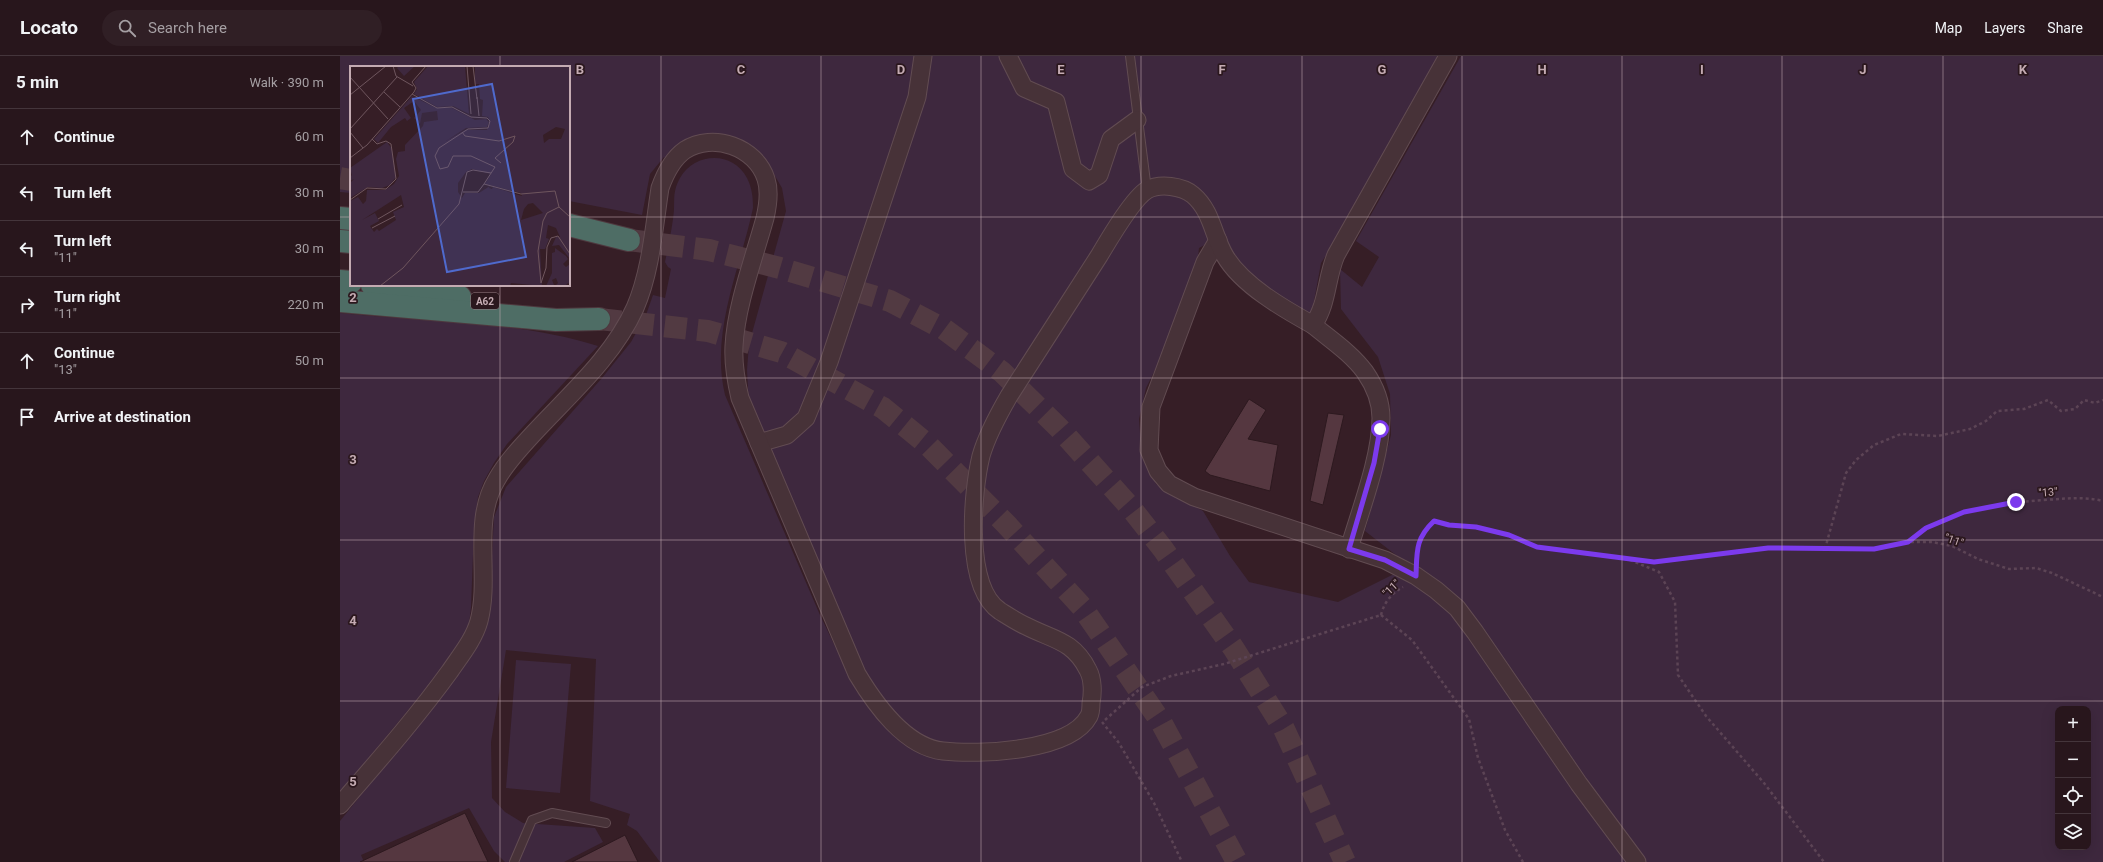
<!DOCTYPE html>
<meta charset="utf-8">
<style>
:root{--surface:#28161c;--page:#301f25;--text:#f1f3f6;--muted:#a59fa3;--line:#44353b}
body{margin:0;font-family:Roboto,sans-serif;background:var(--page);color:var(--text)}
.controls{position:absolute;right:12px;bottom:12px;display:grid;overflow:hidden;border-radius:8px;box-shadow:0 4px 16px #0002}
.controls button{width:36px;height:36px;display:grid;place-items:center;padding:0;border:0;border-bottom:1px solid var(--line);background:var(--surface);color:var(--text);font:20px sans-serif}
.stop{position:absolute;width:12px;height:12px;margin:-9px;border:3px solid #7c3aed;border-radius:50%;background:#fff}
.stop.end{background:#7c3aed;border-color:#fff;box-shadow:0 1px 4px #0008}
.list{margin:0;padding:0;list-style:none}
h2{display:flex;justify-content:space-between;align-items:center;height:52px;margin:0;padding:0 16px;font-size:17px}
h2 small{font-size:13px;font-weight:400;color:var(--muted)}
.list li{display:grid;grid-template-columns:26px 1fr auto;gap:12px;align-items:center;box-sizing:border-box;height:56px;padding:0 16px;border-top:1px solid var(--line)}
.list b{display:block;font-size:15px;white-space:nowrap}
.list p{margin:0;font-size:13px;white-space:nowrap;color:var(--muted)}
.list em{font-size:13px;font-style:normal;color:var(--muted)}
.icon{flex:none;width:22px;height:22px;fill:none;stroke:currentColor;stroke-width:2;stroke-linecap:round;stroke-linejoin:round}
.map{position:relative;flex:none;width:1763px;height:806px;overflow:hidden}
header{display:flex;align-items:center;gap:24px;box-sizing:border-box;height:56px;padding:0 20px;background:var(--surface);border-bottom:1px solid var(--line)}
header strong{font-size:19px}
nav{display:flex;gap:22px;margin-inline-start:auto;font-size:14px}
.search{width:280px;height:36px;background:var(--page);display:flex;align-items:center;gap:10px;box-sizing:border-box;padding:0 14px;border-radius:22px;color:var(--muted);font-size:15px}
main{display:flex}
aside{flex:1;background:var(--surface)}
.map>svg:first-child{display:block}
</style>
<header>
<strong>Locato</strong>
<div class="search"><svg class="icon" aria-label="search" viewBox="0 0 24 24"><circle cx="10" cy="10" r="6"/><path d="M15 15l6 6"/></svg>Search here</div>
<nav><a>Map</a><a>Layers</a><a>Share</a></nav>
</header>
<main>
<aside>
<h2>5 min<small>Walk · 390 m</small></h2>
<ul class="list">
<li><svg class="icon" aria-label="ahead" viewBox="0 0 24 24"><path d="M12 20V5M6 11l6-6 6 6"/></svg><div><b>Continue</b></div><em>60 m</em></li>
<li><svg class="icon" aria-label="left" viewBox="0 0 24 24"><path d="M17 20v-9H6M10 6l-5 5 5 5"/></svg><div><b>Turn left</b></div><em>30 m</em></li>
<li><svg class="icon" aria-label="left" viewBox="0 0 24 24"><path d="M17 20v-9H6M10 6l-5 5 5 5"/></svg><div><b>Turn left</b><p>&quot;11&quot;</p></div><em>30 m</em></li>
<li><svg class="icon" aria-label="right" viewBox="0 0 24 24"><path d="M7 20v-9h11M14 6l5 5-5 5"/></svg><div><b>Turn right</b><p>&quot;11&quot;</p></div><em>220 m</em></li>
<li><svg class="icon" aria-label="ahead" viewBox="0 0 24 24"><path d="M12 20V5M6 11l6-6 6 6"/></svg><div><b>Continue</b><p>&quot;13&quot;</p></div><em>50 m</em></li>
<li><svg class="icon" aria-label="arrive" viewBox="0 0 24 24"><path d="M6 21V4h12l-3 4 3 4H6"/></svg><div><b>Arrive at destination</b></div></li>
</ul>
</aside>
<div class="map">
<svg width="1763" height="806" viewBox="0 0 1763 806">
<rect width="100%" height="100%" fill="#361e26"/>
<!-- green -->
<g fill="#3e283e" fill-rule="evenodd">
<path d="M0,0H1103L1033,128L981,207L972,256L959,262L904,226L880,181L859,192L855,228L840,278L818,308L806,332L799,363L801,390L816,428L863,455L890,500L909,526L998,546L1070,510L1025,475L1051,379L1050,338L1038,301L1001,253L1000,213L1022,231L1039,201L1016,185L1121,0H1763V806H320L297,775L287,769L290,758L250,745L256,603L166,594L151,686L152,742L165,756L183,767L255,772L263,786L224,806H165L154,795L129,752L21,799L24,806H0V765L60,691L131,597L145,573L149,557L154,461L166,431L262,322L291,286L306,259L313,239L325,242L331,213L328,211L325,206C328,192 331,177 333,163C336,147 331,138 340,122C355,96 393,95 407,122C412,132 413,141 413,152C400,213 370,276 385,339L480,559L517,636L550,670L534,638L409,350L407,314L409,288L446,155L442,132L432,115L420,103L372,88L328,106L324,101L310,118L302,159L229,145V11H11V137L0,136ZM1718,653H1748V791H1718Z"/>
<path d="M0,257C86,266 175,264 258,290L167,388L154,407L144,425L138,441L134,472L131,551L129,569L124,581L88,630L0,737Z"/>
<polygon points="176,604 231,608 220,737 166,732"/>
</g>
<!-- building -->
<g fill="#553740" stroke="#2d191f">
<polygon points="909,343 926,354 908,383 938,389 930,435 870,419 865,415"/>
<polygon points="988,357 1004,359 983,449 970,445"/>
<polygon points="125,757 148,806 20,806"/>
<polygon points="285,779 298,806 232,806"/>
</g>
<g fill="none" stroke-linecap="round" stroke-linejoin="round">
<!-- highway-tunnel -->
<g stroke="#523a42" stroke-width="22" stroke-dasharray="22 11" stroke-linecap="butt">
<polyline points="0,122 11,124"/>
<polyline points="289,184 369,194 440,212 550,245 604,273 662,316 719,372 791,452 823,493 894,593 944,673 1005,806"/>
<polyline points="259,263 368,275 441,296 543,352 587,388 666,468 742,551 821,666 897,806"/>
</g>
<defs>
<g id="lane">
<polyline points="790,0 807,134"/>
<polyline points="174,806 192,764 212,757 266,767"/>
</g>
<g id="street">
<polyline points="668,0 684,32 716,46 733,113 749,125 759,119 771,83 797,64"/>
<polyline points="878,184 865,206 811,351 809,394 818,415 829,428 854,441 1045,504 1076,520 1096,534 1117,552 1135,576 1239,728 1297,806"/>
<path d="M973,269C991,284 1011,297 1025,316C1034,329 1041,345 1041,362C1041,401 1020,455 1009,493"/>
<polyline points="419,387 447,379 466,362 489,306 577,41 583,0"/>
<path d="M0,749C38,705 76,662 110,615C121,599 134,583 139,565C151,519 131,465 157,423C166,407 180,392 193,378C229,339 273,301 295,252C311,215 314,171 320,132C325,118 332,103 345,94C373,76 416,91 426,123C430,135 428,149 425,162C414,202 396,250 394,290C393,308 396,325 400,342L517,618C535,648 565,691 603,695C638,699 730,696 749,660C751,656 751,650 751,647C753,637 753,623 748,614C733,584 713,584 686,570C677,566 668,560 660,555C624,531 632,437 641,400C647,379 658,359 669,340C699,293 729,247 759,200C768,185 793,142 807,134C820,127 842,130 853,139C872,155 873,180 885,200C902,229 944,253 973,269C988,248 986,222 996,199L1108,0"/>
</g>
<g id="highway">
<polyline points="0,162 11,163"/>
<polyline points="229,169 289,184"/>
<polyline points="0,185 11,186"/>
<polyline points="0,225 11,226"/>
<polyline points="32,229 120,241"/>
<polyline points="0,245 216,264 259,263"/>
</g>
</defs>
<!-- lane casing -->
<use href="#lane" stroke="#624c52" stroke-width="10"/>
<!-- street casing -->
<use href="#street" stroke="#624c52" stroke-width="19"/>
<!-- highway casing -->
<use href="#highway" stroke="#4e393f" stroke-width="24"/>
<!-- path -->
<g stroke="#5c4455" stroke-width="2.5" stroke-dasharray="3 3" stroke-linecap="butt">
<path d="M1568,485C1608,454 1654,448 1703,444C1724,443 1742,440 1763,445"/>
<polyline points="1485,493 1506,417 1516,404 1534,389 1561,378 1598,380 1630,373 1646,365 1657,355 1684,353 1708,344 1721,355 1735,353 1744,344 1755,347 1763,344"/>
<path d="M1076,504C1077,487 1081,477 1094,465L1109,469L1136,471L1169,479L1197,491L1314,507L1428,492L1534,493L1568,486H1592L1612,490L1638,503L1669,513L1696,512L1712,517L1763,541"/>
<polyline points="1290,504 1319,516 1335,546 1338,619 1366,660 1424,727 1484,806"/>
<path d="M1041,559C1044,546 1052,537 1063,531"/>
<polyline points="1041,559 1072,584 1129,663 1138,702 1165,774 1183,806"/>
<polyline points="765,664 802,631 831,620 884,608 1041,559"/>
<polyline points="762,666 779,687 814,747 842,806"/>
</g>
<!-- lane -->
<use href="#lane" stroke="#473238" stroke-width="8"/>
<!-- street -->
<use href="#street" stroke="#473238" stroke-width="17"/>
<!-- highway -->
<use href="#highway" stroke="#4e6d65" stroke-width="22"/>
</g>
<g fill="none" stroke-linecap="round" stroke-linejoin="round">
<!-- route -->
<path stroke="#7c3aed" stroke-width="5" d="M1040,373L1034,407L1009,493L1045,504L1076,520C1077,496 1075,483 1094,465L1109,469L1136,471L1169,479L1197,491L1314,506L1428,492L1534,493L1568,486L1586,472L1624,456L1676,446"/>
</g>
<!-- grid -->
<path fill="none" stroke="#c4abb2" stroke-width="1" stroke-opacity="0.55" d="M160,0V11M321,0V806M481,0V806M641,0V806M801,0V806M962,0V806M1122,0V806M1282,0V806M1442,0V806M1603,0V806M0,161H11M229,161H1763M160,229V806M0,322H1763M0,484H1763M0,645H1763"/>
<g text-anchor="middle" stroke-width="3.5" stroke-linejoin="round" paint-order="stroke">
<!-- shield labels -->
<rect fill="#2b171d" stroke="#967f85" stroke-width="1" x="131" y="237" width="28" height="16" rx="3"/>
<g font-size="10" font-weight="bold" fill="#c4abb2">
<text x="145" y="249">Α62</text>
</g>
<!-- street labels -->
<g font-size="11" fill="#c4abb2" stroke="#2b171d">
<text transform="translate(1708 436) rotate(-5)" y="4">"13"</text>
<text transform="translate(1614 484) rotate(20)" y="4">"11"</text>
<text transform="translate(1051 532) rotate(-43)" y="4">"11"</text>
</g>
</g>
<!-- overview -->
<g transform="translate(10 10)">
<rect width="220" height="220" fill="#361e26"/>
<path d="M49,0H65L54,10L47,2ZM78,0H115L119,48L103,40L87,41L64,28L67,23L64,16ZM125,0H220V193L209,179L202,180L206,171H210L206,162L198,159L196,172L199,173L195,183H190L192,220L161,217L160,220H0V135L8,131L13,138L16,135L17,124H35L44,118L49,110L46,93L48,86L55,85V79L73,60L74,56L88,54L87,45L72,47L70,58L64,52L71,44L64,35L54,42L61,52L57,55L55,52L41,61L28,77L24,73L62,30L86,42H102L125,54L136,53L139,56L137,61L116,62L96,75L115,64H137L140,56L138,51L132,50L133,34L130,33L129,18H125ZM206,61L215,63L211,73H199L194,77L193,69ZM122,103L141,108L135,118L171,127L172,130L143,121L142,123L139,122L140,120L129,127H115L112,132L108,126V117L116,106ZM51,129L54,141L43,146L46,154L29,165L27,163L24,166L20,160L29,155L25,147L12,154ZM183,137L193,147L171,154L174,143L178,138ZM37,76L42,83L46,111L40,119L32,122L18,121L0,132V117L4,113L0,115V108L2,110L0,102ZM205,182L216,190L218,193L213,198L216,201L220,198V219L218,217L215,220H205L208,217L206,212L202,214L204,219L196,220L202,207V187L205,186Z" fill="#3e283e" fill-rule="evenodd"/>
<path fill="none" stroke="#6f565e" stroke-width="1" d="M43,0L46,10L63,20M117,0L121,48M123,0L127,33M0,11L38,53M34,26L50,41M62,28L87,42L102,41L121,51L137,52L140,55L138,62L118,63L89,82L85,90L90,103L98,101L103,90H121L145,101L134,118L171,128L205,125L209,141M0,29L36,0M127,31L129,50M0,63L47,11M0,66L13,82M112,66L115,70L149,75L165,70L163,76L145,92L151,97M0,92L17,79L64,26L66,22L62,16L76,0M113,126H128L134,118M0,134L17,122L36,123L46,113L41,78L36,75L27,78L22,73M209,141L197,147L193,155L188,185L191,217L196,202L197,181L201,172L208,170L220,188M209,141L220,151M28,153L52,139M22,162L45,150M30,220L53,202L109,138L117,106L123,104L141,107"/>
<path fill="#4f6acd" fill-opacity="0.15" stroke="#4f6acd" stroke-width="2" d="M142,18L176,191L97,206L63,33Z"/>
<rect width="220" height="220" fill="none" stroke="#c4abb2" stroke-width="2"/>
</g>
<g font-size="13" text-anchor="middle" font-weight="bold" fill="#c4abb2" stroke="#2b171d" stroke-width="3.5" stroke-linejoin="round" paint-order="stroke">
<text x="240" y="18">B</text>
<text x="401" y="18">C</text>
<text x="561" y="18">D</text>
<text x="721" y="18">E</text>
<text x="882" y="18">F</text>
<text x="1042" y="18">G</text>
<text x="1202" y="18">H</text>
<text x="1362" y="18">I</text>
<text x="1523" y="18">J</text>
<text x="1683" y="18">K</text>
<text x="13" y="246">2</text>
<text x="13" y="408">3</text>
<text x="13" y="569">4</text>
<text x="13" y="730">5</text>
</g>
</svg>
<div class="controls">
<button>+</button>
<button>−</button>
<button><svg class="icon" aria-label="locate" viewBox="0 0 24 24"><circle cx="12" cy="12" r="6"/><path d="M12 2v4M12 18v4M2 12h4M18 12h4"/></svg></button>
<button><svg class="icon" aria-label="layers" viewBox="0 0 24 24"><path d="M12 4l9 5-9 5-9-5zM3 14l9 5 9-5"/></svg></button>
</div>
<div class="stop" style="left:1040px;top:373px"></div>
<div class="stop end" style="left:1676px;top:446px"></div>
</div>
</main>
